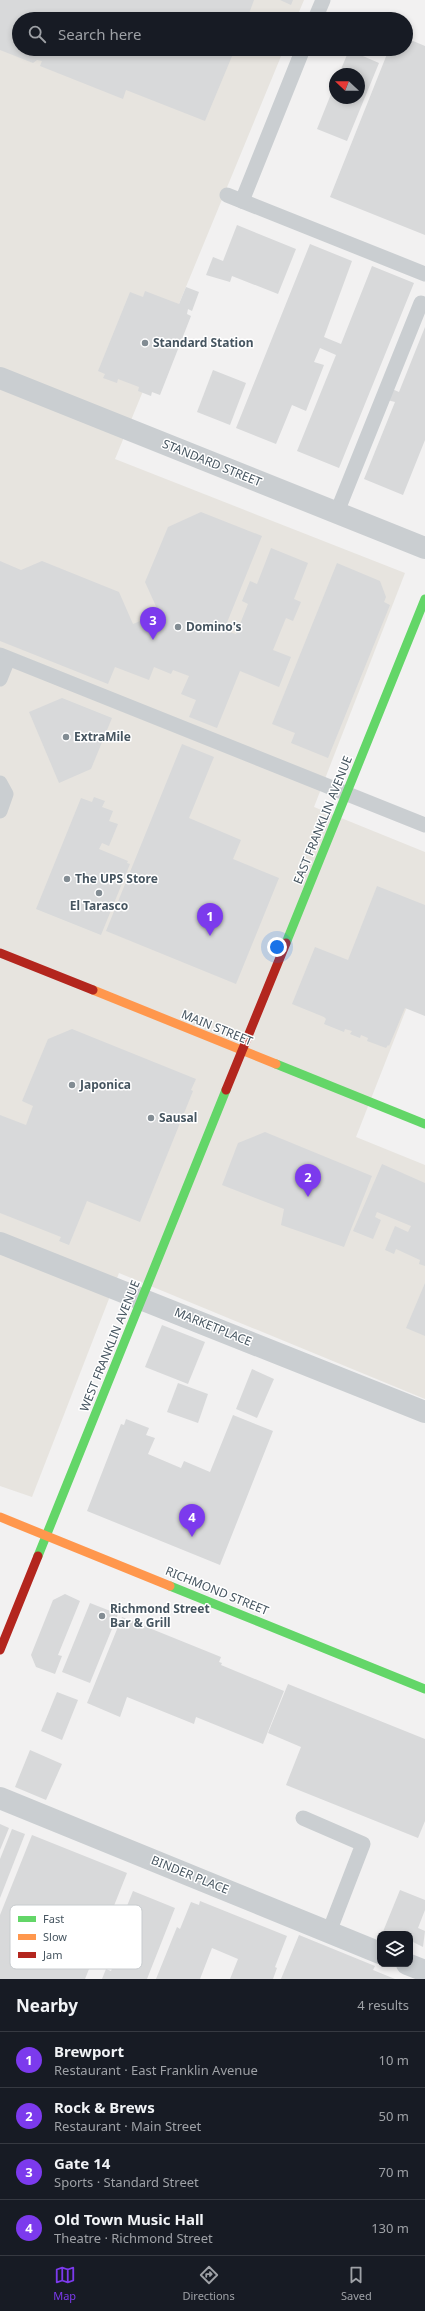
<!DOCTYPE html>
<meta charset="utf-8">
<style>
:root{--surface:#171b24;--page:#242831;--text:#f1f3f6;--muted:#9ea1a6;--line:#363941;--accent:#7c3aed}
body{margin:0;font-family:"Noto Sans",sans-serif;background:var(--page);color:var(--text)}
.controls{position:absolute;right:12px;bottom:12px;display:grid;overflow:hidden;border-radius:8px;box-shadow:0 2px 6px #0003}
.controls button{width:36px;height:36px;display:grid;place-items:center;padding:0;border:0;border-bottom:1px solid var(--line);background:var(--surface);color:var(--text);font:20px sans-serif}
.compass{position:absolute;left:329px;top:68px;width:36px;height:36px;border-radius:50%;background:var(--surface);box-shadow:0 2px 6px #0003;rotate:292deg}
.you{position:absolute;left:277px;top:947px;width:14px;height:14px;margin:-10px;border:3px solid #fff;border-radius:50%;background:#1a73e8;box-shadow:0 0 0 6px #1a73e833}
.badge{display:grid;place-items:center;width:26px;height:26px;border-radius:50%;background:var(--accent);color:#fff;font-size:13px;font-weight:700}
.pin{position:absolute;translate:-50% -33px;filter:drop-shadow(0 1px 2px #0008)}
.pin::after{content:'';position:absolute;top:21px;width:14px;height:12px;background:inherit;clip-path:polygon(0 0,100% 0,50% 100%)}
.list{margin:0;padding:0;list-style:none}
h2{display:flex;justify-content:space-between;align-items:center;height:52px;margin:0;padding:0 16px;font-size:17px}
h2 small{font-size:13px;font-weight:400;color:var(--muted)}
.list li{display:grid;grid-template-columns:26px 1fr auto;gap:12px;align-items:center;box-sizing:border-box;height:56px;padding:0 16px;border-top:1px solid var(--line)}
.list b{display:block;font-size:15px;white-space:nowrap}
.list p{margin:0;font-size:13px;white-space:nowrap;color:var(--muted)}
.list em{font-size:13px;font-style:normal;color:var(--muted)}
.icon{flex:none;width:22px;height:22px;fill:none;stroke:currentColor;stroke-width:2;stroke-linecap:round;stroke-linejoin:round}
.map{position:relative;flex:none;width:425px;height:1979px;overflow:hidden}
.search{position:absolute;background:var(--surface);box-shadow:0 2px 6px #0003;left:12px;right:12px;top:12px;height:44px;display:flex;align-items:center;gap:10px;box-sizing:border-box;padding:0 14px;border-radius:22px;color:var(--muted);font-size:15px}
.sheet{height:276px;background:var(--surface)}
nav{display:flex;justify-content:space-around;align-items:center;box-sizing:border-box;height:56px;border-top:1px solid var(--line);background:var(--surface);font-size:11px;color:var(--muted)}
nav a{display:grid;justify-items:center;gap:2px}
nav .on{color:var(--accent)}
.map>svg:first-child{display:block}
</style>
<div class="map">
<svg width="425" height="1979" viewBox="0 0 425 1979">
<rect width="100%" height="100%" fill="#f2f1f1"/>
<!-- commercial -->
<polygon fill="#e7e4df" points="0,0 304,0 296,19 19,19 19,49 284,49 115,459 405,573 314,807 425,852 425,961 356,1137 425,1165 425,1399 119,1273 32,1497 0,1486"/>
<!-- building -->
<g fill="#d8d9da">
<polygon points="0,0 254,0 247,19 19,19 19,49 235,49 205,121 126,90 123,99 40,66 42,61 37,60 33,63 0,50"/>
<polygon points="280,0 293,0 291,5"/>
<polygon points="406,38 425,46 425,235 330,197 389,49 406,49"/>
<polygon points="349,50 379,63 347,141 317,129 335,84 335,98 359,98 359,74 339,74"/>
<polygon points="237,225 296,249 278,294 232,276 230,282 206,275 213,257 223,261"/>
<polygon points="310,244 352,261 324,337 341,344 372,266 414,283 339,468 297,451 336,355 320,348 314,362 324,365 306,411 292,405 276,444 236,428"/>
<polygon points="186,287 199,292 192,311 188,309 187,314 191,316 160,395 152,392 151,396 138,391 139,387 118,379 117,383 103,378 105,374 98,371 130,292 143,297 145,291 179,304"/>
<polygon points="425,327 425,440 403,495 364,479 395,402 387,400 392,389 399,392"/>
<polygon points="213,370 246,383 230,425 197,412"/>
<polygon points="201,512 262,536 224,630 236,634 248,604 242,601 250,581 257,584 271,548 308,563 294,599 301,602 293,621 286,618 273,650 291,657 279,687 240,671 217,728 189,717 196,700 181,694 189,676 173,670 171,674 154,667 149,680 115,667 108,684 0,641 0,561 21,570 42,561 119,592 133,624 159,613 145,582 168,527"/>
<polygon points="337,563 380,581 386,597 384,602 390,605 328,758 291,743 295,733 272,724"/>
<polygon points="62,698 112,718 91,769 59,783 29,712"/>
<polygon points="182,744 214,757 189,818 241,840 233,859 279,878 236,984 106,931"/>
<polygon points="94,797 105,801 102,807 113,811 109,821 118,824 109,846 102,843 99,849 128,861 127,863 130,864 101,935 36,909 81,798 92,802"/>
<polygon points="377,886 425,905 425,1016 405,1008 389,1046 388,1045 386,1048 367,1041 368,1038 361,1035 360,1038 350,1034 352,1031 345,1029 344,1032 324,1024 326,1019 324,1017 292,1004 315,947 348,960"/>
<polygon points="72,1029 196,1079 191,1090 193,1091 140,1222 87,1201 69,1245 59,1241 61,1237 0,1213 0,1115 26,1125 33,1106 22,1101 48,1039"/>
<polygon points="265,1132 372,1176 344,1247 281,1225 284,1209 222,1185 238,1143"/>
<polygon points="382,1164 425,1183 425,1266 419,1264 420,1260 396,1249 394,1254 385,1250 395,1226 408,1232 411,1226 377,1212 375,1217 381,1220 373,1239 353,1231"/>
<polygon points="425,1283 425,1336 406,1328"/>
<polygon points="162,1325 205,1342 188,1384 145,1367"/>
<polygon points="252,1369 274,1379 257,1418 236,1409"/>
<polygon points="178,1383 208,1394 198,1423 167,1412"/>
<polygon points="233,1415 273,1431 220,1565 87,1511 121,1424 124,1425 126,1419 149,1428 146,1435 155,1438 148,1454 181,1468 184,1461 210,1472"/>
<polygon points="65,1594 80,1601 58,1655 62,1656 55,1674 36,1667 31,1655 53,1600"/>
<polygon points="90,1603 118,1614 90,1683 62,1672"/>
<polygon points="122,1617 221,1657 219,1662 222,1663 221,1665 284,1691 263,1744 196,1717 194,1724 127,1697 120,1717 87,1703"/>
<polygon points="288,1684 425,1739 425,1821 418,1838 286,1785 301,1747 268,1733"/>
<polygon points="57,1692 78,1700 62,1740 41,1731"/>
<polygon points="30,1750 62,1764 46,1800 15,1787"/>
<polygon points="0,1824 9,1828 0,1850"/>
<polygon points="12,1829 25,1834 0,1898 0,1859"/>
<polygon points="32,1835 127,1873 94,1956 92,1955 89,1964 91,1964 85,1979 0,1979 0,1915"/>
<polygon points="400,1890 425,1900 425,1910 418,1928 425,1931 423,1947 413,1942 410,1949 410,1934 382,1934"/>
<polygon points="133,1891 175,1908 147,1979 102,1979 106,1969 111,1971 130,1925 121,1921"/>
<polygon points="200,1901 287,1936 275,1967 277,1968 273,1979 230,1979 238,1959 212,1948 200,1979 156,1979 177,1927 180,1929 191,1902 199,1905"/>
<polygon points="299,1935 375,1966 373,1970 395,1979 281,1979"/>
</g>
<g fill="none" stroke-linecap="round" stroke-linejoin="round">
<!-- lane -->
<g stroke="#caced1" stroke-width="15">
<polyline points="315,19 323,0"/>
<polyline points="227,195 425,274"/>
<polyline points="242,201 303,49"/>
<polyline points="337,512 421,303"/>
<polyline points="0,655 425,825"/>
<polyline points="0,679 8,659"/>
<polyline points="0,783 6,794 0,811"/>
<polyline points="303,1818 363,1844 329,1932"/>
</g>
<!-- street -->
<g stroke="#caced1" stroke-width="22">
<polyline points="0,378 425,548"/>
<polyline points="0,1243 425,1412"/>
<polyline points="0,1798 380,1953"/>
<polyline points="407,1964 425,1971"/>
</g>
<!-- fast -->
<g stroke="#63d668" stroke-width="9">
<polyline points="286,943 425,599"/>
<polyline points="276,1064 425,1124"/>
<polyline points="38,1556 226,1090"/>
<polyline points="170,1586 425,1689"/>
</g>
<!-- slow -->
<g stroke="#ff974d" stroke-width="9">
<polyline points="93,990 276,1064"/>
<polyline points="0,1517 170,1586"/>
</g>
<!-- jam -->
<g stroke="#b3261e" stroke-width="9">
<polyline points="0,953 93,990"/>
<polyline points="226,1090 286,943"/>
<polyline points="0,1650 38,1556"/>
</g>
</g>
<!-- markers -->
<g fill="#828c93" stroke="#fff" stroke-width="1.5">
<circle cx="145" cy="343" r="4"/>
<circle cx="178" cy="627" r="4"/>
<circle cx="66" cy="737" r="4"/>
<circle cx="67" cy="879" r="4"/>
<circle cx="99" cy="893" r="4"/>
<circle cx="72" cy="1085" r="4"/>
<circle cx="151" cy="1118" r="4"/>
<circle cx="102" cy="1616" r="4"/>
</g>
<g text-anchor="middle" stroke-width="3" stroke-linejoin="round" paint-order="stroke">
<!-- poi labels -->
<g font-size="12" font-weight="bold" fill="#465560" stroke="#fff" text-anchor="start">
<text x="153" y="347">Standard Station</text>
<text x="186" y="631">Domino's</text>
<text x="74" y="741">ExtraMile</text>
<text x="75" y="883">The UPS Store</text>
<text x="99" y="910" text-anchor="middle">El Tarasco</text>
<text x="80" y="1089">Japonica</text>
<text x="159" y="1122">Sausal</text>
<text x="110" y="1613">Richmond Street<tspan x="110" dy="14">Bar &amp; Grill</tspan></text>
</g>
<!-- street labels -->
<g font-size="12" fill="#465560" stroke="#fff">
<text transform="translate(212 463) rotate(22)" y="4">STANDARD STREET</text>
<text transform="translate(323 820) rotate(-68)" y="4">EAST FRANKLIN AVENUE</text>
<text transform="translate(217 1028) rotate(22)" y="4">MAIN STREET</text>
<text transform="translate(213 1327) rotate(22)" y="4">MARKETPLACE</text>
<text transform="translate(110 1346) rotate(-68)" y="4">WEST FRANKLIN AVENUE</text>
<text transform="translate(217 1591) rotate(22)" y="4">RICHMOND STREET</text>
<text transform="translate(190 1875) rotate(22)" y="4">BINDER PLACE</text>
</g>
</g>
<!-- legend -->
<rect x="10" y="1905" width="132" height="64" rx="6" fill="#fff" stroke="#c8cccf" stroke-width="1"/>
<rect x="18" y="1916" width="18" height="6" fill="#63d668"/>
<rect x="18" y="1934" width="18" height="6" fill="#ff974d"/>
<rect x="18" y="1952" width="18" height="6" fill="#b3261e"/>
<g font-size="11" fill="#465560">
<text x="43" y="1923">Fast</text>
<text x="43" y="1941">Slow</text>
<text x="43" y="1959">Jam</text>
</g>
</svg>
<div class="controls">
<button><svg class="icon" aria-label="layers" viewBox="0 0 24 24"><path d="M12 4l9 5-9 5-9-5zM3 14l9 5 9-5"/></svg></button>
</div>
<svg class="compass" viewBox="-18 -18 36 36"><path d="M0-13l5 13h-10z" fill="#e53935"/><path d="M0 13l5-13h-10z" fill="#9ea1a6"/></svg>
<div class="you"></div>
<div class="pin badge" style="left:210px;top:936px">1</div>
<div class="pin badge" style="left:308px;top:1197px">2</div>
<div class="pin badge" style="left:153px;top:640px">3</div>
<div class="pin badge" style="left:192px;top:1537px">4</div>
<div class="search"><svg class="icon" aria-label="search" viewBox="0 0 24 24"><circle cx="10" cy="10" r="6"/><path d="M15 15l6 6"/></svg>Search here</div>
</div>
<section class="sheet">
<h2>Nearby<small>4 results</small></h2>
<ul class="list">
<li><span class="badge">1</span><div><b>Brewport</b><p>Restaurant · East Franklin Avenue</p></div><em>10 m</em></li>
<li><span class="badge">2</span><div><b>Rock &amp; Brews</b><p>Restaurant · Main Street</p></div><em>50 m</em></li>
<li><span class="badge">3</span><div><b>Gate 14</b><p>Sports · Standard Street</p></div><em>70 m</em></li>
<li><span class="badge">4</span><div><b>Old Town Music Hall</b><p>Theatre · Richmond Street</p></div><em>130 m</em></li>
</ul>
</section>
<nav>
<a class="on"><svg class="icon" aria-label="map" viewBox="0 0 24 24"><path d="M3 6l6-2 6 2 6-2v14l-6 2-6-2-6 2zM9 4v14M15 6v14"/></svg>Map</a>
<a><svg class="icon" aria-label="directions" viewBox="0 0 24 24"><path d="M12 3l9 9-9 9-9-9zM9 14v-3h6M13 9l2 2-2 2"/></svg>Directions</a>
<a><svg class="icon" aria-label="saved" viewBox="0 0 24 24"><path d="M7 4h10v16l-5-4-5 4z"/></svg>Saved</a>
</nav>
